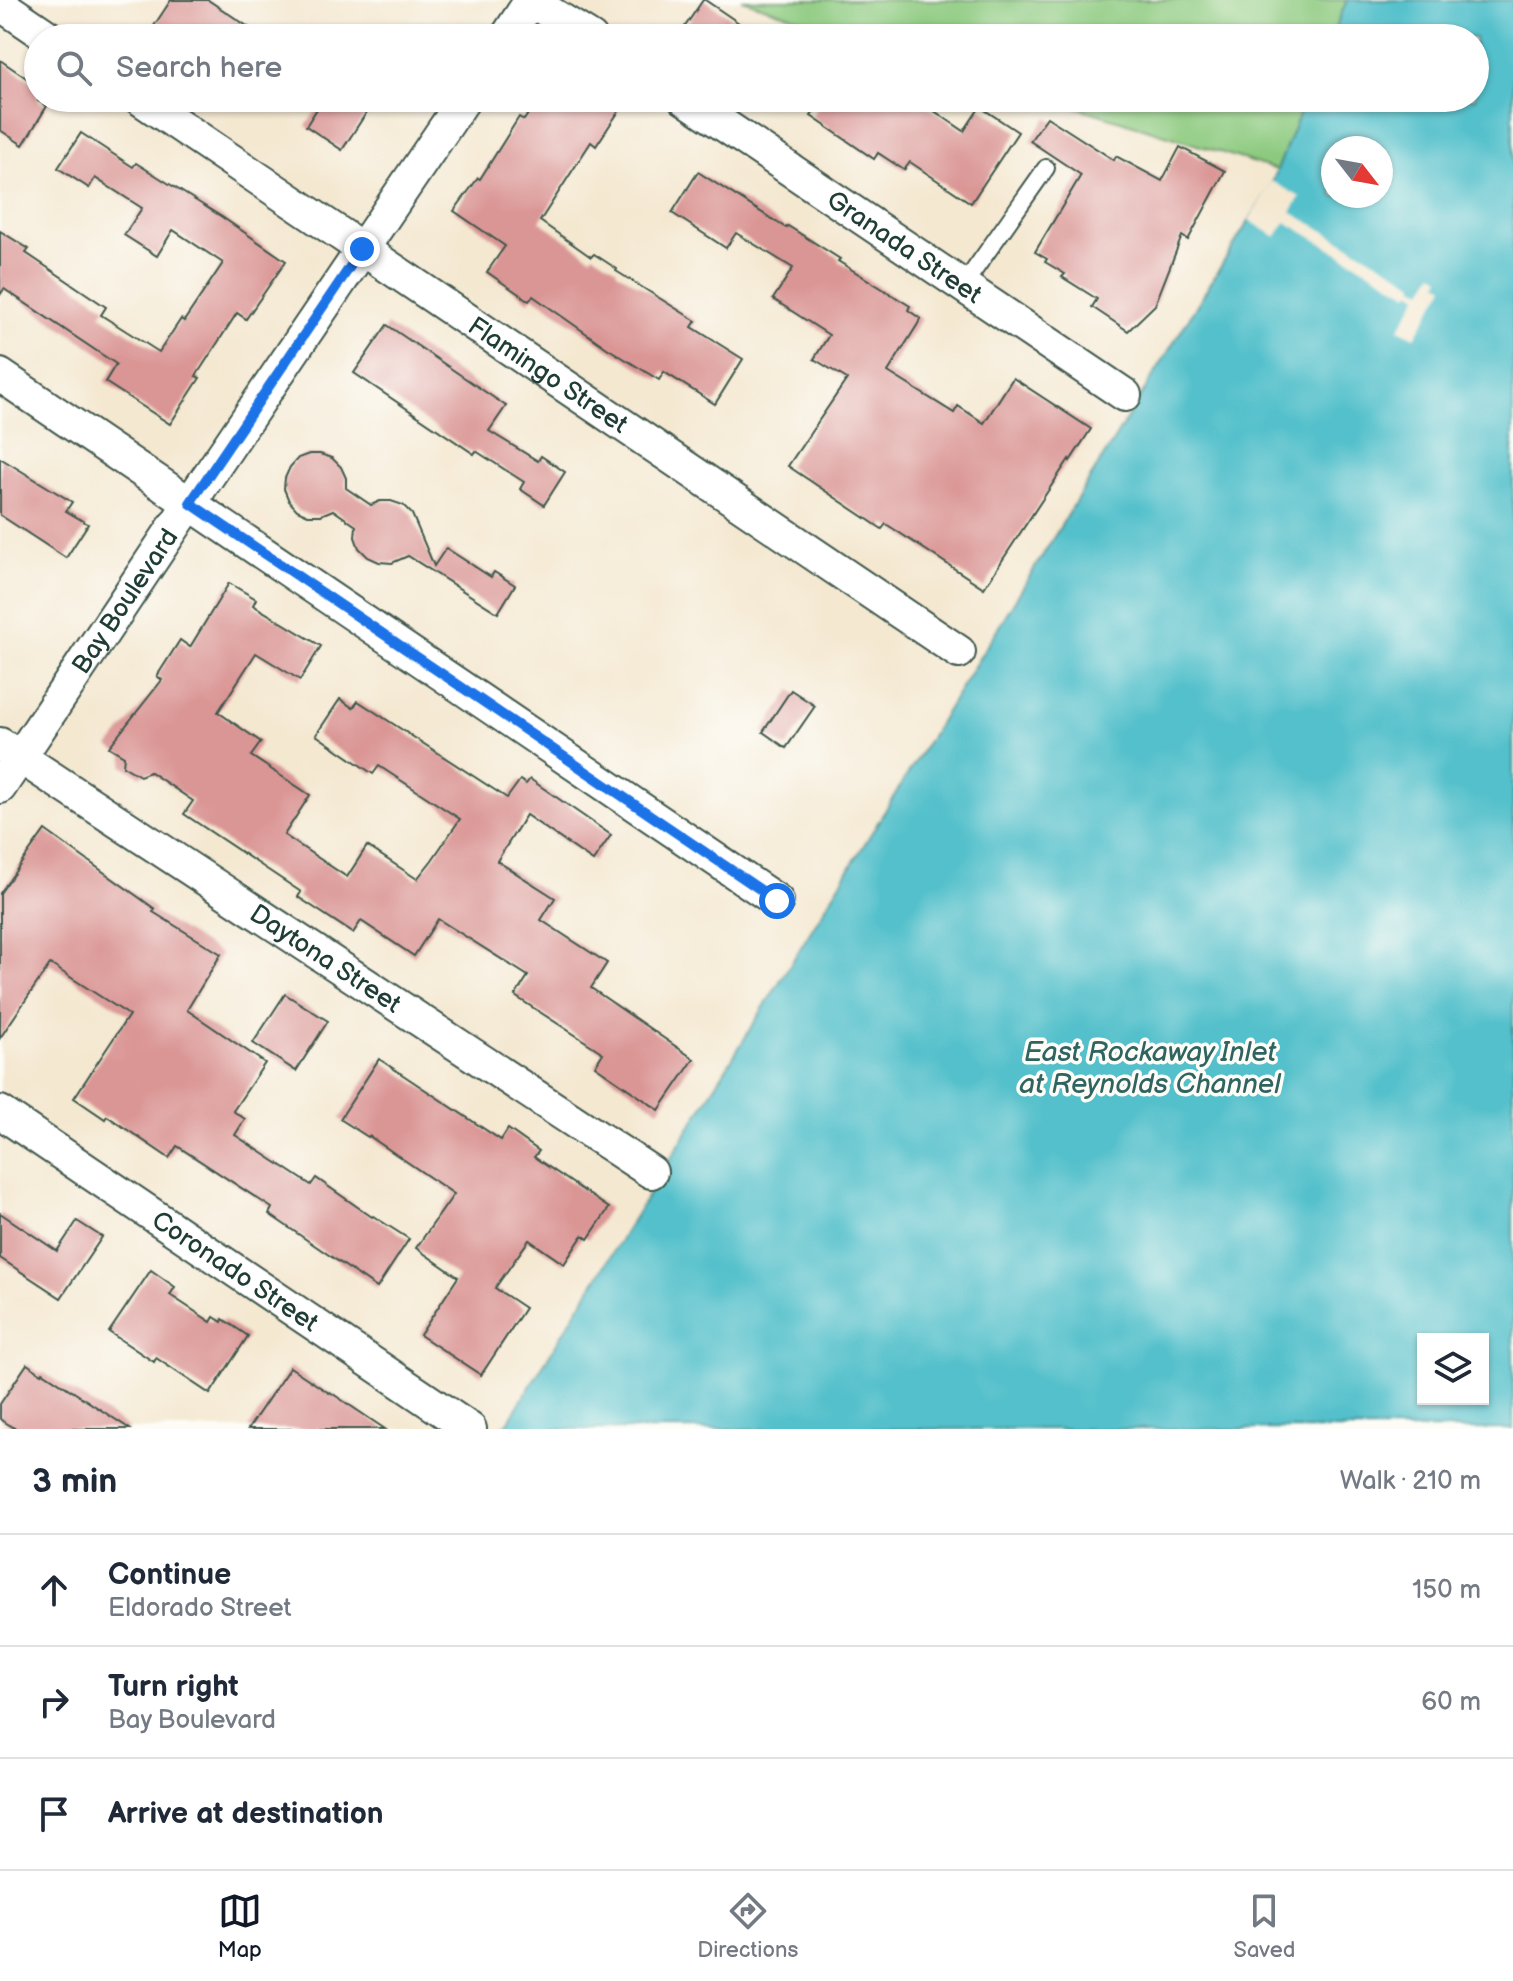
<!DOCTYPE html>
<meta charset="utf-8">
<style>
:root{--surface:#fff;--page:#f6f6f7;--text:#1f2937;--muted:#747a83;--line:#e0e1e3;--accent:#111827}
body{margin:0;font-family:"Balsamiq Sans",sans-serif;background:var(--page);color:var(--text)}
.controls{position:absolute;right:24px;bottom:24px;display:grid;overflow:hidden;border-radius:0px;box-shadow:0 2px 6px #0004}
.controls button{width:72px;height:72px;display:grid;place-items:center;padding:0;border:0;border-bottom:2px solid var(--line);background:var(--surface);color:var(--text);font:40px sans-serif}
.compass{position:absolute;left:1321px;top:136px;width:72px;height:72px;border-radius:50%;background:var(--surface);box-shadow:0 2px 6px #0004;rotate:121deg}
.stop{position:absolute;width:24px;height:24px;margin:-18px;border:6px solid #1a73e8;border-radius:50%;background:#fff}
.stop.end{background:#1a73e8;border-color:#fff;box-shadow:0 2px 8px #0008}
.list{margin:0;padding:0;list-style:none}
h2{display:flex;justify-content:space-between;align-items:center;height:104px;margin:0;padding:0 32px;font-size:34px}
h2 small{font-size:26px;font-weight:400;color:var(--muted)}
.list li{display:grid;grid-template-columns:52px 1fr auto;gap:24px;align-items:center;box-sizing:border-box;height:112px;padding:0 32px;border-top:2px solid var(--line)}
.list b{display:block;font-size:30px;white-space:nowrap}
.list p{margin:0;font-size:26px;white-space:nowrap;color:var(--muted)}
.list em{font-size:26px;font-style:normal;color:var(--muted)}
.icon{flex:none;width:44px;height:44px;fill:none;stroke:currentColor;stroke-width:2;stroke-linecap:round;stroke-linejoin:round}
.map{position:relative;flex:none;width:1513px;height:1429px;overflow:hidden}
.search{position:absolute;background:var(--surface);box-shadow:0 2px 6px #0004;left:24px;right:24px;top:24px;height:88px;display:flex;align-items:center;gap:20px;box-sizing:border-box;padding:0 28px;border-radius:44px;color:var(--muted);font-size:30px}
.sheet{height:440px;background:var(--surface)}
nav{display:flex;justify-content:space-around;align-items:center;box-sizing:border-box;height:112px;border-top:2px solid var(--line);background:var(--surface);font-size:22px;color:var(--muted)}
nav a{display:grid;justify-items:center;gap:4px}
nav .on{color:var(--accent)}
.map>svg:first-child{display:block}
</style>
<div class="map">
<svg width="1513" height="1429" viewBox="0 0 1513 1429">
<rect width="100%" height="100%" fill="#fdfcf7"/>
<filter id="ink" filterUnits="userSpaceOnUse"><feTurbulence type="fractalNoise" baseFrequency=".0125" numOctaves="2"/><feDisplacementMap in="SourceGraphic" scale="16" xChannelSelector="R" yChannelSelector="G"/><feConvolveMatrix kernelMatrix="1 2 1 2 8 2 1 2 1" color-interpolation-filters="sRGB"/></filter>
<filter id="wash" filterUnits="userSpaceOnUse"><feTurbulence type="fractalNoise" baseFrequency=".006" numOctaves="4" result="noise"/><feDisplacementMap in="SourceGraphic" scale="32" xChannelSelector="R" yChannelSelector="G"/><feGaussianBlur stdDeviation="1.8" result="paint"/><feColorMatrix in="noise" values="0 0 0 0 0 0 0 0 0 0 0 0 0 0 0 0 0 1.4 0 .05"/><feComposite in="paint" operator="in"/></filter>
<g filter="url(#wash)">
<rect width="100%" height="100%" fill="#f4e8d1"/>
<!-- green -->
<g fill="#8dca80" stroke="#56845a" stroke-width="2">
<polygon points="742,0 1347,0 1331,38 860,38"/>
<polygon points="1047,98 1306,98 1277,170"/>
</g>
<!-- water -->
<path fill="#53c0cb" stroke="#397e80" stroke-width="2" fill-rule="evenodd" d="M1347,0H1513V1429H500L508,1422L1271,185L1306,98H1475V38H1331ZM1333,148H1381V196H1333ZM1423,1339H1483V1399H1423Z"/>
<!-- pier -->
<polygon fill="#f4e8d1" points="1272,181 1300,197 1291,212 1415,283 1414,286 1423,290 1434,273 1441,277 1438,282 1445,286 1415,337 1399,329 1419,295 1411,291 1409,294 1286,222 1276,237 1249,220"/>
<g id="blocks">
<!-- building -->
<g fill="#da9695">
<polygon points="171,0 208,0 265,38 146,38"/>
<polygon points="703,0 705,0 761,38 700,38 684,28"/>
<polygon points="0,60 38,86 38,101 47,106 23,145 0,130"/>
<polygon points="324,98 376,98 342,150 306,126"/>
<polygon points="539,98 599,98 619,111 596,146 591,142 540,221 591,257 594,254 617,269 616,271 696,321 692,327 743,359 715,404 664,372 659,380 607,348 533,296 529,301 487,272 505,246 454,211 478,178 480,179 519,117 524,120"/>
<polygon points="824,98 915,98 964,131 980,107 1018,132 971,203 910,162 904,170 878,153 874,159 811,116"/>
<polygon points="1047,117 1114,160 1116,156 1162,181 1180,147 1225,171 1188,240 1182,236 1155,305 1128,331 1092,307 1097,299 1062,277 1065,274 1045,262 1047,259 1035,252 1081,175 1030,141"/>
<polygon points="81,133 133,167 136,163 222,217 286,261 246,319 237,313 196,376 200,378 170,424 105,382 116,364 4,289 0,295 0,231 29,249 26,253 106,307 101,315 159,352 181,319 184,321 223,263 173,230 157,256 124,235 142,208 95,178 89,188 58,168"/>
<polygon points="698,172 786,228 788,226 840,259 838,261 910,306 908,310 921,319 888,372 954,413 958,406 984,423 1013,378 1091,429 1070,461 1069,459 984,588 886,524 882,529 788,466 847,379 814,359 829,335 773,299 793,268 736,233 726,248 672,213"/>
<polygon points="387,325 506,406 489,431 538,461 541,456 565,472 544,505 520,489 524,482 476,451 474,454 354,373"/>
<polygon points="309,454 320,454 332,458 341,467 346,478 346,488 371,505 380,501 391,501 403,505 412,514 434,566 446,548 491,577 494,572 515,585 498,613 408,556 392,563 379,562 368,557 359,548 355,537 356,526 333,510 321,515 308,515 297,510 289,501 284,489 285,478 290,467 298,458"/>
<polygon points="0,458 72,502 66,511 88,524 66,558 0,515"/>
<polygon points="229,583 256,599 253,605 321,646 300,680 256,653 218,712 261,742 251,756 310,795 284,835 347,877 367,846 417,879 432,860 460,819 379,766 373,774 316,735 340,699 353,708 358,701 507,798 520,780 526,784 530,779 611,835 593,861 526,815 497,861 555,898 541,920 607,963 591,988 694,1059 659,1110 595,1066 603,1053 515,996 528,976 438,919 414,956 361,921 353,933 298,897 301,892 184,814 193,801 150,772 140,776 123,766 124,756 109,747 162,680 157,676 180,640 190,647"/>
<polygon points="791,690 815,706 786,748 763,732"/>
<polygon points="45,830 155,909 153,912 221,954 187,1010 265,1063 233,1111 245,1119 235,1135 311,1185 316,1178 372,1217 373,1216 409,1239 377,1288 269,1214 272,1208 177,1146 169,1158 107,1116 105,1119 74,1098 129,1015 50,964 0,1038 0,893"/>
<polygon points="285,994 328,1021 296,1071 253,1043"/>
<polygon points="379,1059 501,1140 508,1129 539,1151 534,1157 609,1208 588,1239 583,1235 564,1264 529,1240 495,1288 525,1308 481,1375 420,1335 458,1277 416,1248 454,1194 369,1136 368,1137 340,1119"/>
<polygon points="0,1213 57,1251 77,1221 102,1237 61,1298 0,1258"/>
<polygon points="151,1270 175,1287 170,1295 211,1322 214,1317 222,1322 223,1319 248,1336 210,1394 156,1358 154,1362 109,1332"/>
<polygon points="27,1364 42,1374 43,1372 130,1429 16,1429 0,1419 0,1404"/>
<polygon points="290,1367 329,1393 330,1392 385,1429 248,1429"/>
</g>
</g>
</g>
<g filter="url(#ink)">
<use href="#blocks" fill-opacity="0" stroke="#3f574c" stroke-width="2"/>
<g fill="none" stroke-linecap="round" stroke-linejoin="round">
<defs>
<polyline id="lane" points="963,286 1046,168"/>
<g id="street">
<polyline points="531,1 591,38"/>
<polyline points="0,4 50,38"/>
<polyline points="506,38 531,0"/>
<path id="s1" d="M139,98L959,652"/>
<path id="s2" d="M684,98L1125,395"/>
<polyline points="0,375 777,901"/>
<path id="s3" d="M0,744L651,1172"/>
<path id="s4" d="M0,787L190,503L465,98"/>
<path id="s5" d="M0,1112L470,1429"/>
</g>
</defs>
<!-- lane casing -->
<use href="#lane" stroke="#3f574c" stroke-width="20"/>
<!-- street casing -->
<use href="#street" stroke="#3f574c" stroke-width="36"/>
<!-- lane -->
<use href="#lane" stroke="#fff" stroke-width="16"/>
<!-- street -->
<use href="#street" stroke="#fff" stroke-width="32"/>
</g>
</g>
<g fill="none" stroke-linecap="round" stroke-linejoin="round" filter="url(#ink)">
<!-- route -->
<polyline stroke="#1a73e8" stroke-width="10" points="362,249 190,503 777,901"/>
</g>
<g text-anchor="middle" stroke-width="7" stroke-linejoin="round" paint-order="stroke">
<!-- street labels -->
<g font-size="26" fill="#1f3d34" stroke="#fdfcf7">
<text dy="9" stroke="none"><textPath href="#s2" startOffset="266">Granada Street</textPath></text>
<text dy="9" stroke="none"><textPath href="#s1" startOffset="494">Flamingo Street</textPath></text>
<text dy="9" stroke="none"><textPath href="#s4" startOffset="224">Bay Boulevard</textPath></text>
<text dy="9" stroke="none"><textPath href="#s3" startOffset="390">Daytona Street</textPath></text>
<text dy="9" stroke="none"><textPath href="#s5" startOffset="284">Coronado Street</textPath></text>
</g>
<!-- water labels -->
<g font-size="28" font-style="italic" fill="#2f6461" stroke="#fdfcf7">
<text x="1150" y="1061">East Rockaway Inlet<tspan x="1150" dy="32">at Reynolds Channel</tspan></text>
</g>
</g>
</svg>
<div class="controls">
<button><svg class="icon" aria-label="layers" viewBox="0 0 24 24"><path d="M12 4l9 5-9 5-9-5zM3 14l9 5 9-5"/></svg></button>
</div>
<svg class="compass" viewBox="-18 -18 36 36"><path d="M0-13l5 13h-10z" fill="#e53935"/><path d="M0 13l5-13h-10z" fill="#747a83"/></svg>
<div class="stop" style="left:777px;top:901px"></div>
<div class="stop end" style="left:362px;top:249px"></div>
<div class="search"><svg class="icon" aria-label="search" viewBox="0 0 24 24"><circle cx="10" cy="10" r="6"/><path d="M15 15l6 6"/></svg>Search here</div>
</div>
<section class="sheet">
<h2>3 min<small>Walk · 210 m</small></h2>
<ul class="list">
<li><svg class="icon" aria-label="ahead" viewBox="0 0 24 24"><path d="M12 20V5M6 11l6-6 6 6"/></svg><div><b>Continue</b><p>Eldorado Street</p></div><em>150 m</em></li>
<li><svg class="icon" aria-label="right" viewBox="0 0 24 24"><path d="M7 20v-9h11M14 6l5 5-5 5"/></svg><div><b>Turn right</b><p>Bay Boulevard</p></div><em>60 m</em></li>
<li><svg class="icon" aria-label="arrive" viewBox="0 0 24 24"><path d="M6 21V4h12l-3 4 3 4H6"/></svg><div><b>Arrive at destination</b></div></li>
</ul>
</section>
<nav>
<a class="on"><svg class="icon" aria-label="map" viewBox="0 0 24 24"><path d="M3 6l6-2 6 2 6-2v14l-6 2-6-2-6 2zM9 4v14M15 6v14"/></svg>Map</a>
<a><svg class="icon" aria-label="directions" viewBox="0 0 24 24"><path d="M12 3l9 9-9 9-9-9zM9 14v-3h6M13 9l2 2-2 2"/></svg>Directions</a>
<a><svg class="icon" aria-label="saved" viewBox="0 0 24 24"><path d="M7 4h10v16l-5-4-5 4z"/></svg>Saved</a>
</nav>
